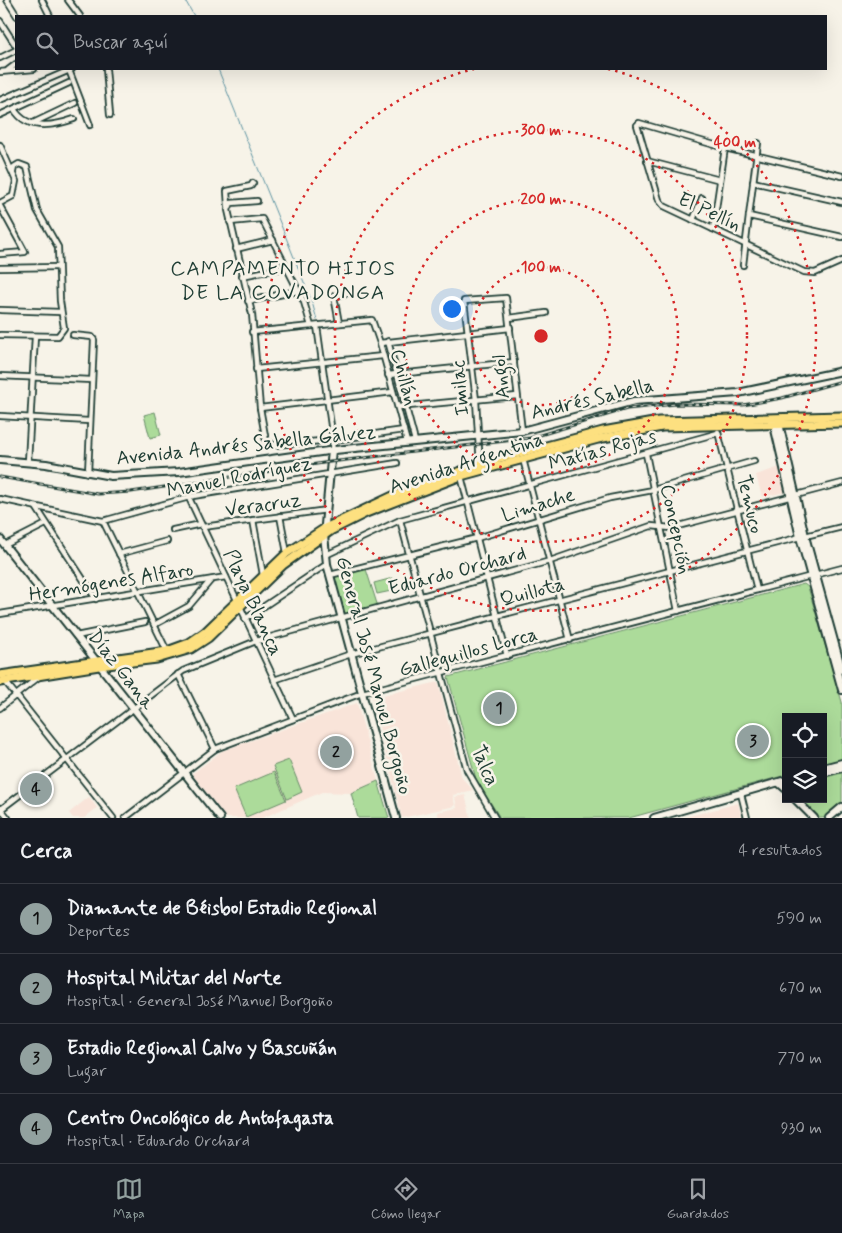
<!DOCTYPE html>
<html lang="es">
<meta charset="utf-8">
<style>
:root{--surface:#171b24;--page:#242831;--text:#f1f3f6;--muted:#9ea1a6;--line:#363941;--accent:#92a19f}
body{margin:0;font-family:Mynerve,sans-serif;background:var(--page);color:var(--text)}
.controls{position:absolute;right:15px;bottom:15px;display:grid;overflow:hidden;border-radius:0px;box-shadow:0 5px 20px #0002}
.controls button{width:45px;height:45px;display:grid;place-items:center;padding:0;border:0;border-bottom:1px solid var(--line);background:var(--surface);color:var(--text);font:25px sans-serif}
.you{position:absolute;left:451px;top:308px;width:18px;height:18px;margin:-12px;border:4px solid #fff;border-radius:50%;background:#1a73e8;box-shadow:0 0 0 8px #1a73e833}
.badge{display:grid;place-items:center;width:32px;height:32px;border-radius:50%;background:var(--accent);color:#111;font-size:16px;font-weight:700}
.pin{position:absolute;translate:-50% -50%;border:2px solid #fff;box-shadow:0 1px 5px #0006}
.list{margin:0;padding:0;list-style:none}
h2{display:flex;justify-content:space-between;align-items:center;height:65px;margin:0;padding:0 20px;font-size:21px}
h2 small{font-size:16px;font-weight:400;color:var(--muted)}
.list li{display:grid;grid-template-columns:32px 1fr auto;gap:15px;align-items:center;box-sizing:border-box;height:70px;padding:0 20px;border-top:1px solid var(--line)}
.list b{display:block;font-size:19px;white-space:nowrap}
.list p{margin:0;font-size:16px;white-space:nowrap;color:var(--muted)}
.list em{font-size:16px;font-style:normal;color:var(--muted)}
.icon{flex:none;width:28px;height:28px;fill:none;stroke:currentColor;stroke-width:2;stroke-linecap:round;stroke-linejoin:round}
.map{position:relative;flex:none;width:842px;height:818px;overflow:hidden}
.search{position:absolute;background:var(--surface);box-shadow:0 5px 20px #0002;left:15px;right:15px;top:15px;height:55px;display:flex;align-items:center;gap:12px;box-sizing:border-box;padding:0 18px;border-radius:0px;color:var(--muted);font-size:19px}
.sheet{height:345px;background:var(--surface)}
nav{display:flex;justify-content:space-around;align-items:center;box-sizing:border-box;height:70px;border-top:1px solid var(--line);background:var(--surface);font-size:14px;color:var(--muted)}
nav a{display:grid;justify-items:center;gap:2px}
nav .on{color:var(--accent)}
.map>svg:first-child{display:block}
</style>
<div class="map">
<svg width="842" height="818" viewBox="0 0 842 818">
<rect width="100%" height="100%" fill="#f7f3e8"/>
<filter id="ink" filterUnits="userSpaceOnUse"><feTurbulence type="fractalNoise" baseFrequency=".02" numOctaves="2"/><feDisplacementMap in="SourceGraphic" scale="10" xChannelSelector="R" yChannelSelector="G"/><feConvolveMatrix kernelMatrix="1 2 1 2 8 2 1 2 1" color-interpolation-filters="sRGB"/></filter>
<g filter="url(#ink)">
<!-- built -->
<g fill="#f9e4d9">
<polygon points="780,467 786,492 762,497 756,475"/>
<polygon points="438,682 462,778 473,790 453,795 455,806 402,818 372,698"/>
<polygon points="357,703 378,781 351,793 322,792 262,818 226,818 192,774 222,751"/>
<polygon points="465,795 471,818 439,818 437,812 457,808 455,797"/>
<polygon points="89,797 97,808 84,818 73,818 69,813"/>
<polygon points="738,803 742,818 681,818 713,810"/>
</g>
<!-- green -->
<g fill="#acdb9a" stroke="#668c67">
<polygon points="155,412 161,435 150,438 144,415"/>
<polygon points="365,566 378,607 341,617 330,575"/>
<polygon points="393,578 396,590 377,594 374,583"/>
<polygon points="804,584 808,587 842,702 842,760 823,765 823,717 786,717 786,775 629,818 500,818 476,779 448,677"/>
<polygon points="289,760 302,792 287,799 273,766"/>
<polygon points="842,770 842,806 827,818 819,818 800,799 823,799 823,776"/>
<polygon points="274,772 286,800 246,817 234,789"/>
<polygon points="378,781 389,818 358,818 351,793"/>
</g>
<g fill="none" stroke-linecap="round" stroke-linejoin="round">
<!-- stream -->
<g stroke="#6095a3" stroke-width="1">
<polyline points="185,0 194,16"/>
<polyline points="218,69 312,302 317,320"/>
</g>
<defs>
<g id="street">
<polyline points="7,0 17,16"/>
<polyline points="42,0 50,16"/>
<polyline points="68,0 80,16"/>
<polyline points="0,21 16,46"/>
<polyline points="0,58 16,50"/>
<polyline points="106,69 110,115"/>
<polyline points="8,70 16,64"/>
<polyline points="69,70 90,125"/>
<polyline points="0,72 34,69"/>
<polyline points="0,100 72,69"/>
<path d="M14,109C27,131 54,126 74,119"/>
<polyline points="0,115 69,83"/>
<polyline points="33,123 75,103"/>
<polyline points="0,145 16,181 13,196 0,203"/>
<polyline points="647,161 720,180"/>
<polyline points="842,176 725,148 639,123 637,125 659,200 664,206 804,272 815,273 842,261"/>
<polyline points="753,182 842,202"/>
<polyline points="257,201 231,203 228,210 252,314 260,408 266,441 274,445 333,440 404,430"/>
<polyline points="0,206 25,252 0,254"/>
<polyline points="228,206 227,191 251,186 253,183"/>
<polyline points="749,216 842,237"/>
<polyline points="693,220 702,198"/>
<polyline points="230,222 262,219 304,302 311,326"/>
<polyline points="713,229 725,148"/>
<polyline points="236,249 273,240"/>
<polyline points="743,265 758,143"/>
<polyline points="0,268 58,267"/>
<polyline points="242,276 287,267"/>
<polyline points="248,301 298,291"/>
<polyline points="0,310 61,312"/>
<polyline points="509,318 546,313"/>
<polyline points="339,323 334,296 350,292"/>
<polyline points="317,326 333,440 332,450"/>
<polyline points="252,332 372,320 380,343 407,442"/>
<polyline points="0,335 58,336 64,328 60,301 58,247 37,210 27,167 19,164 14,167 13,172"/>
<polyline points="73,335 92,337 94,340 88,473"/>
<polyline points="388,341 415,441"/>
<polyline points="380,343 510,328"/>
<polyline points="256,369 383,356"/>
<polyline points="388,375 514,362"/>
<polyline points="0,376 92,380"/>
<polyline points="398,407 517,396"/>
<polyline points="260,408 393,392"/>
<polyline points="0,416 89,421"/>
<polyline points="718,432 757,590"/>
<polyline points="646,454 678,611"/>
<polyline points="523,459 570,640"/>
<polyline points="28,462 35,336"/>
<polyline points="480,466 476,400 464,301 506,298 522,431"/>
<polyline points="461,476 507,656"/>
<polyline points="189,498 293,719"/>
<polyline points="0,499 103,521 193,496 397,463"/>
<polyline points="36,507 96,599"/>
<polyline points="280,516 287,553"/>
<polyline points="253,520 263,575"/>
<polyline points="400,520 467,770 495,818"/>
<polyline points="103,521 167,651"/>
<polyline points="203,527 327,510"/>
<polyline points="173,530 201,524"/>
<polyline points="805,536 842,527"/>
<polyline points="5,545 46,524"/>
<polyline points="119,554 167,541"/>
<polyline points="326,555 400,520 718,433"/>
<polyline points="330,575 477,538 610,498 653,490 754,461"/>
<polyline points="0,614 226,577"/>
<polyline points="245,619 327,564"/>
<polyline points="154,625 189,606 211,580"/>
<polyline points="76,636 145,622"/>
<polyline points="178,674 215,749"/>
<polyline points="4,680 113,818"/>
<polyline points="274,680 351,654 800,537"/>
<polyline points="0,708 40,676"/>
<polyline points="741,794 747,818"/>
<polyline points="0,808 8,818"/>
<polyline points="0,810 183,671 256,641 550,561 651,526 671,528 842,483"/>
<polyline points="125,818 215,749 362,693 842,568"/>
</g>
<g id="secondary">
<polyline points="778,419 805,536 842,670"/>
<polyline points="773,421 800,537 842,690"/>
<polyline points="332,450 324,535 327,564 396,818"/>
<polyline points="0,460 46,464 111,476 179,472 335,450 522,431 634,401 738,393 842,371"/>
<polyline points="0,539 220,818"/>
<polyline points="823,768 842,763"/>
<polyline points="823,773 842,768"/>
<polyline points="779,783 786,789"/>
<polyline points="795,799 814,818"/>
<polyline points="654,818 786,780"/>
<polyline points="829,818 842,807"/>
</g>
<g id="primary">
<polyline points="0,675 167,651 189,643 205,632 287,553 325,528 397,494 489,461 603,431 659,421 842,416"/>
<polyline points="0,682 99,666 157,659 191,649 208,638 283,565 332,530 366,513 461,476 598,439 662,427 842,423"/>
</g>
</defs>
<!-- street casing -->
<use href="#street" stroke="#1f3d34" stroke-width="8"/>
<!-- secondary casing -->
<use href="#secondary" stroke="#1f3d34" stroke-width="10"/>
<!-- primary casing -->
<use href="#primary" stroke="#1f3d34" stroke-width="11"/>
<!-- street -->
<use href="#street" stroke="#f7f3e8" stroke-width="4.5"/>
<!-- secondary -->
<use href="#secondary" stroke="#f7f3e8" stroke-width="6"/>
<!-- primary -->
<use href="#primary" stroke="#fde080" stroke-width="7"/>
<defs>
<polyline id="rail" points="0,477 98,494 131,492 330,462 530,438 627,409 676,404 743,405 782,398 842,381"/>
</defs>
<!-- rail casing -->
<use href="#rail" stroke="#1f3d34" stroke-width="3"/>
<!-- rail -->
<use href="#rail" stroke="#f7f3e8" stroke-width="1" stroke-dasharray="4" stroke-linecap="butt"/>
</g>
</g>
<!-- distance rings -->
<g fill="none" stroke="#d62828" stroke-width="2.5" stroke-dasharray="2.5 5">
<circle cx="541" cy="336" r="69"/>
<circle cx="541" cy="336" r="137"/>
<circle cx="541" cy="336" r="206"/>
<path d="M608 69A275 275 0 1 1 474 69"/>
</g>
<g text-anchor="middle" stroke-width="5" stroke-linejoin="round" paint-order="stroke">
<!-- street labels -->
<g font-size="20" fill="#1f3d34" stroke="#f7f3e8">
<text transform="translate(710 211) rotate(25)" y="7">El Pellín</text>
<text transform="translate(405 377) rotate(75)" y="7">Chillán</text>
<text transform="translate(500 377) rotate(-96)" y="7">Angol</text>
<text transform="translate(459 388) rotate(-95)" y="7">Imilac</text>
<text transform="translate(592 398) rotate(-13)" y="7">Andrés Sabella</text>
<text transform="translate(246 444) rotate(-6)" y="7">Avenida Andrés Sabella Gálvez</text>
<text transform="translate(602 449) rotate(-15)" y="7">Matías Rojas</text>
<text transform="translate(466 462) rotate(-18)" y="7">Avenida Argentina</text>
<text transform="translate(239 476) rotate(-11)" y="7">Manuel Rodríguez</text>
<text transform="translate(263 504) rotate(-8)" y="7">Veracruz</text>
<text transform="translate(538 504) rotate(-17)" y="7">Limache</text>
<text transform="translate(751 504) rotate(76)" y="7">Temuco</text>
<text transform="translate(677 529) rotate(78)" y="7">Concepción</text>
<text transform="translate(457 570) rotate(-15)" y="7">Eduardo Orchard</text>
<text transform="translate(111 581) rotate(-9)" y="7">Hermógenes Alfaro</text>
<text transform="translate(532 591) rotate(-15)" y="7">Quillota</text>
<text transform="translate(254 602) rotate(65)" y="7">Playa Blanca</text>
<text transform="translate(468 651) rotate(-15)" y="7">Galleguillos Lorca</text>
<text transform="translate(122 669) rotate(52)" y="7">Díaz Gana</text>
<text transform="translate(375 675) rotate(75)" y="7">General José Manuel Borgoño</text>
<text transform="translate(486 765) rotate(66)" y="7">Talca</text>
</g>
<!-- neighbourhood labels -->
<g font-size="21" letter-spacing="1" fill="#1f3d34" stroke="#f7f3e8">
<text x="283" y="275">CAMPAMENTO HIJOS<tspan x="283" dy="24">DE LA COVADONGA</tspan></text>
</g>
</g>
<circle cx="541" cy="336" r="8" fill="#d62828" stroke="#f7f3e8" stroke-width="2.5"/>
<g font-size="15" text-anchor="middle" font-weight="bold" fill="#d62828" stroke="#f7f3e8" stroke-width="5" stroke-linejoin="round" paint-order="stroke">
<text x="541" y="135">300 m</text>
<text x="735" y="147">400 m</text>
<text x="541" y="204">200 m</text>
<text x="541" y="272">100 m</text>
</g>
</svg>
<div class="controls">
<button><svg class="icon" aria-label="locate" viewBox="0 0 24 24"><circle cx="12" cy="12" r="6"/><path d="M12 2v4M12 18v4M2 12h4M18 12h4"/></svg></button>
<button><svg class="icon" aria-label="layers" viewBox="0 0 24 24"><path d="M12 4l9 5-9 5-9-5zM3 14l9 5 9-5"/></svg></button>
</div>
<div class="you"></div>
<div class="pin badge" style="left:499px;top:708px">1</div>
<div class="pin badge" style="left:336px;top:752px">2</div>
<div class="pin badge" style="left:753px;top:741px">3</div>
<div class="pin badge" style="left:36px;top:789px">4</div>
<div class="search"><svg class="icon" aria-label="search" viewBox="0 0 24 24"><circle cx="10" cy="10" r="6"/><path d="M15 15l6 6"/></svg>Buscar aquí</div>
</div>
<section class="sheet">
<h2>Cerca<small>4 resultados</small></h2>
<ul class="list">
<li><span class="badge">1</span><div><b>Diamante de Béisbol Estadio Regional</b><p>Deportes</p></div><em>590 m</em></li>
<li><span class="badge">2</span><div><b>Hospital Militar del Norte</b><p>Hospital · General José Manuel Borgoño</p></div><em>670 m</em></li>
<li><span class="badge">3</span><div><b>Estadio Regional Calvo y Bascuñán</b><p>Lugar</p></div><em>770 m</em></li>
<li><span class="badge">4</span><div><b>Centro Oncológico de Antofagasta</b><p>Hospital · Eduardo Orchard</p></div><em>930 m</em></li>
</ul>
</section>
<nav>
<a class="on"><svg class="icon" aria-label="map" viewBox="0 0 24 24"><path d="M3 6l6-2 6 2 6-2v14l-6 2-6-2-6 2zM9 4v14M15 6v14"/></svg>Mapa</a>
<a><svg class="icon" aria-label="directions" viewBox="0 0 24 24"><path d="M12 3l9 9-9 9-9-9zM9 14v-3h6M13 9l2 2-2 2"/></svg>Cómo llegar</a>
<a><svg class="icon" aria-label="saved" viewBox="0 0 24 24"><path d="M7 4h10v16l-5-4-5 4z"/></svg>Guardados</a>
</nav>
